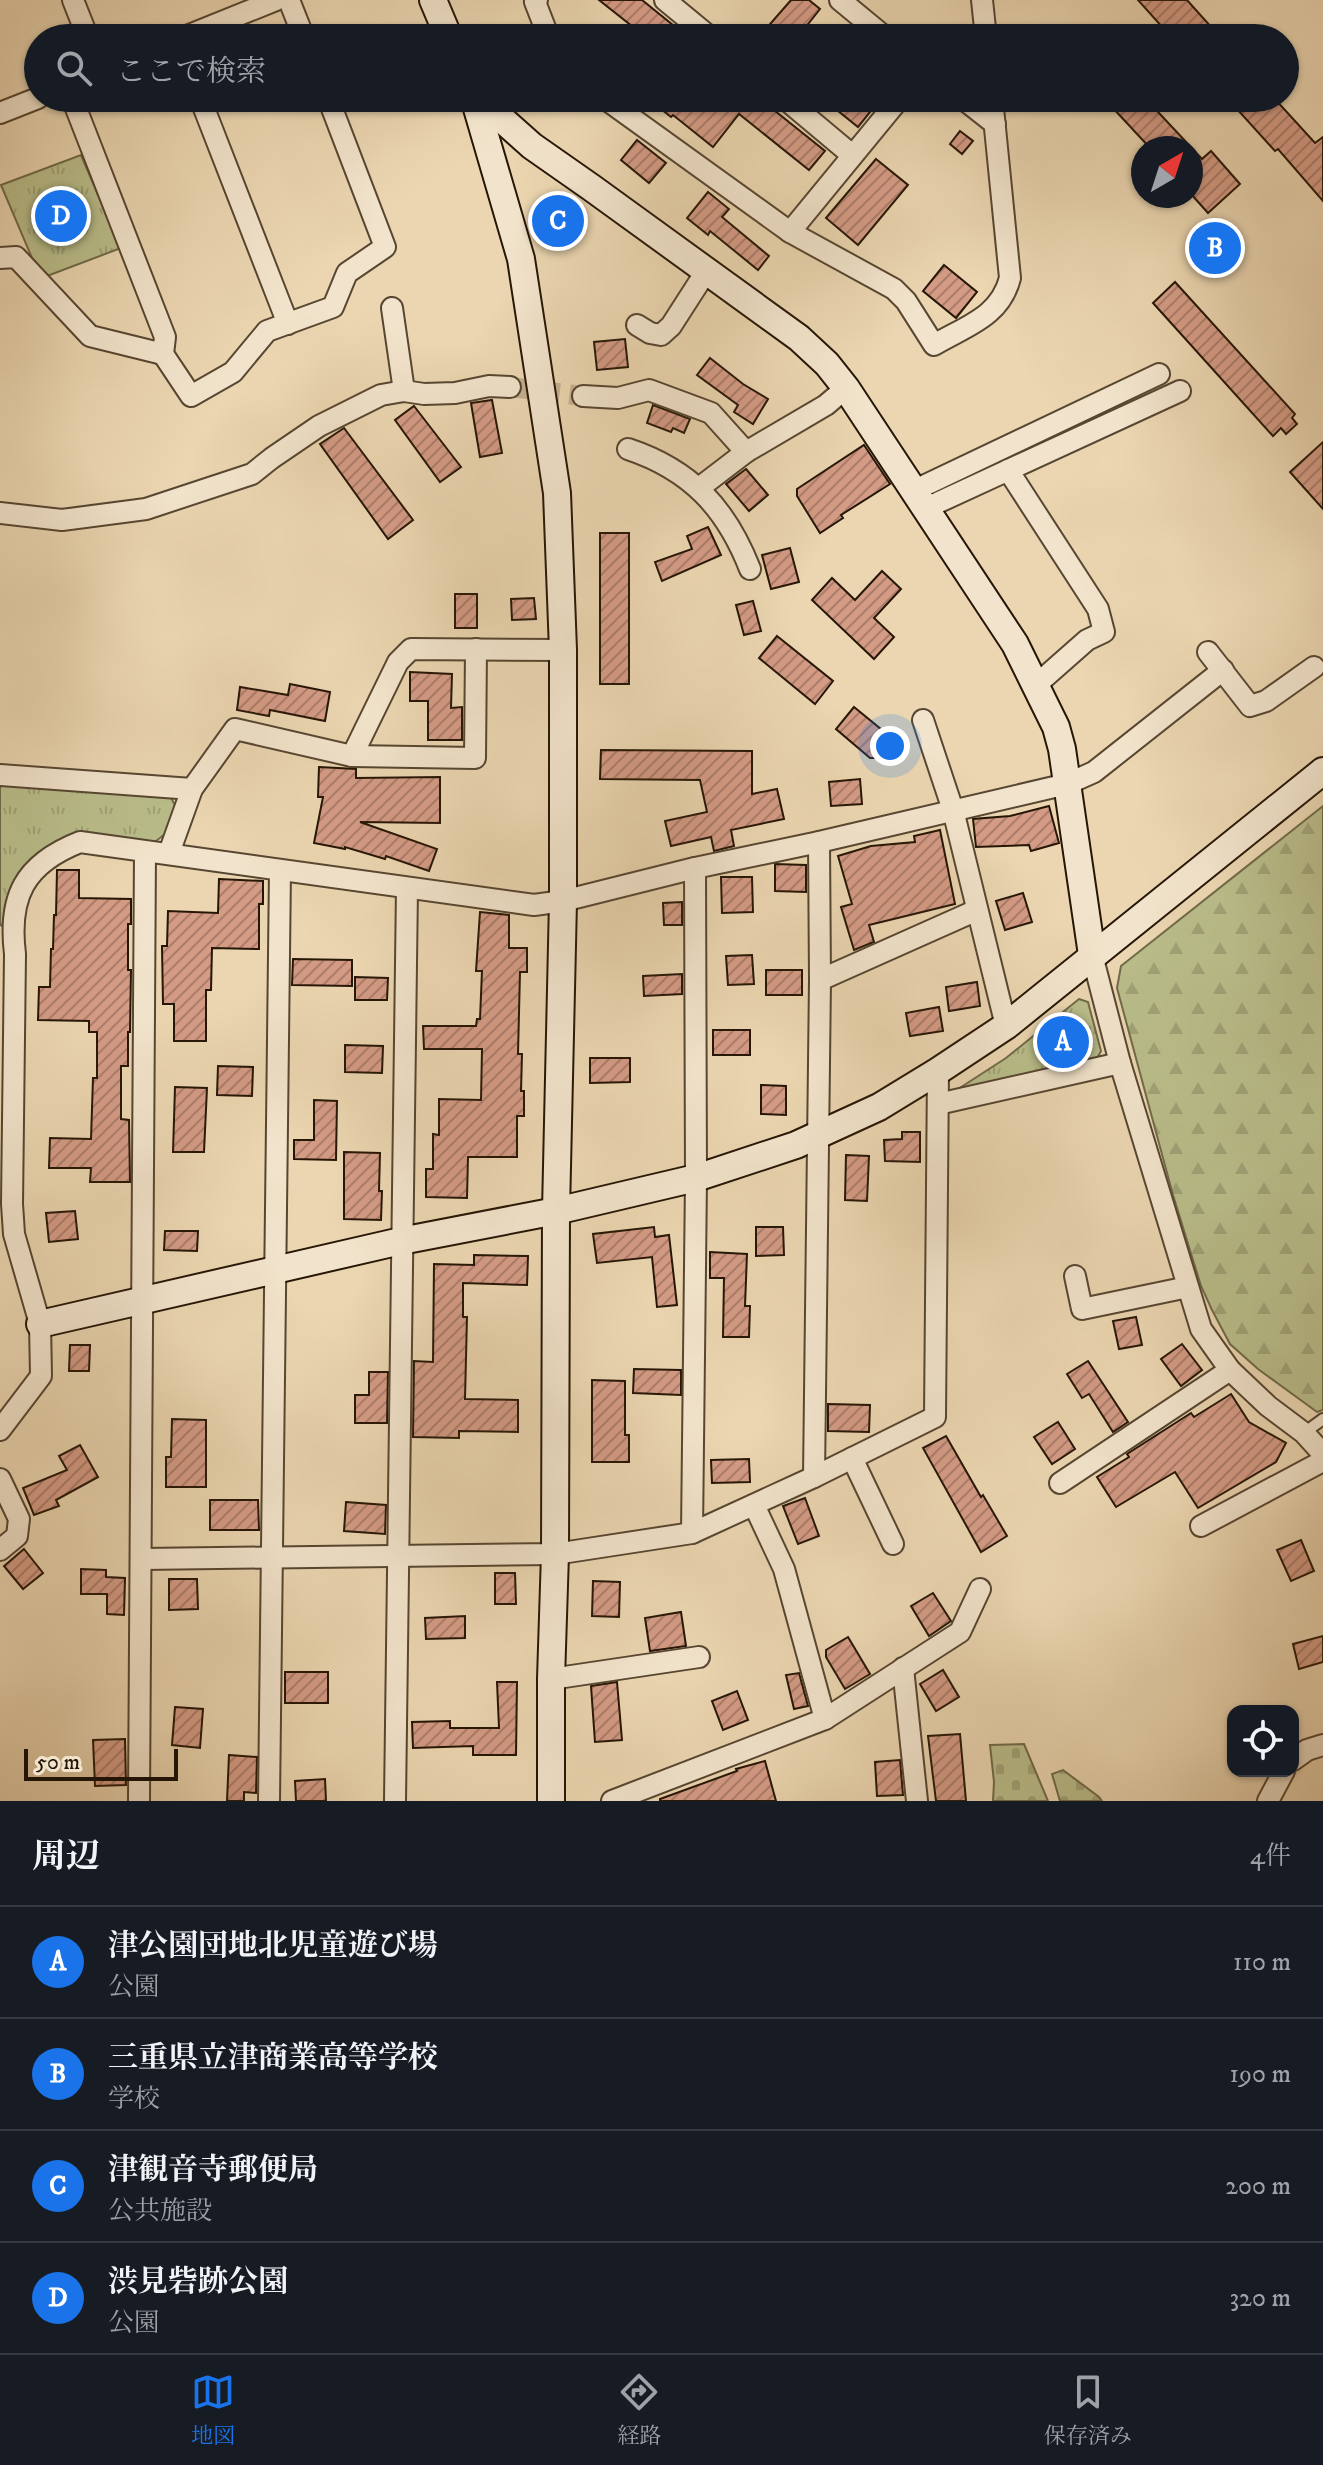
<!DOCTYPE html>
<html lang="ja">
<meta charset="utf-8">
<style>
:root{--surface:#171b24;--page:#20242c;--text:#f1f3f6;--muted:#9ea1a6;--line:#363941;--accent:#1a73e8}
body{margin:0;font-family:"IM FELL DW Pica","Noto Serif JP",serif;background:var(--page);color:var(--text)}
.controls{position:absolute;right:24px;bottom:24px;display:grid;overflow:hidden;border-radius:16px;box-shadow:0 2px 6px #0004}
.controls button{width:72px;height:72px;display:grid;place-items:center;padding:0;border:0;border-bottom:2px solid var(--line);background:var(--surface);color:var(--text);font:40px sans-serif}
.compass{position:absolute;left:1131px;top:136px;width:72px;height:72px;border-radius:50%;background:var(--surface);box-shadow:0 2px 6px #0004;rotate:39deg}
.scale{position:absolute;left:24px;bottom:20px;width:154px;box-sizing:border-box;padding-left:8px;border:4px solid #261606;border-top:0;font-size:22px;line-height:28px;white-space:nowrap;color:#261606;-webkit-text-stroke:6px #f2e4cc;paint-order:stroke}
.you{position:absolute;left:890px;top:746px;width:28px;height:28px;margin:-20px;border:6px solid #fff;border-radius:50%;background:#1a73e8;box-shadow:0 0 0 12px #1a73e833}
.badge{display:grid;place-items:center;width:52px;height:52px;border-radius:50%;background:var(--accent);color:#fff;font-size:26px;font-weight:700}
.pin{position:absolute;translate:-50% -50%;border:4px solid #fff;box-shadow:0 2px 8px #0006}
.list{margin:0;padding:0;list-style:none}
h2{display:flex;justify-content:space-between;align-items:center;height:104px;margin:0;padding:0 32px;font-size:34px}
h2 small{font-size:26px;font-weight:400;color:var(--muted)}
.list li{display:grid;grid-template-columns:52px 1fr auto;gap:24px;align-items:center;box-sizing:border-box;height:112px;padding:0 32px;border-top:2px solid var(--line)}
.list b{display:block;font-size:30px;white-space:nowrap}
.list p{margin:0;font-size:26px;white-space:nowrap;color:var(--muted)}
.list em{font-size:26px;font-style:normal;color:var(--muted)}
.icon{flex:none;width:44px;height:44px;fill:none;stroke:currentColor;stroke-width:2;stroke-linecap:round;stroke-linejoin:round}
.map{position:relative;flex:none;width:1323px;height:1801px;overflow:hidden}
.search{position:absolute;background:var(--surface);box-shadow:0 2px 6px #0004;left:24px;right:24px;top:24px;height:88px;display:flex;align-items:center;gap:20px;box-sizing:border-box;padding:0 28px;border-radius:44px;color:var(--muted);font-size:30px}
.sheet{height:552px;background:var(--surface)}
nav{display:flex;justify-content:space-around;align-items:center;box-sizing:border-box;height:112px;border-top:2px solid var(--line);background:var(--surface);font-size:22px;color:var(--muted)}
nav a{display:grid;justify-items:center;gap:4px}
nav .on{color:var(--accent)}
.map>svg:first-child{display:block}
</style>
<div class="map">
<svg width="1323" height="1801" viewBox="0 0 1323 1801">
<defs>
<pattern id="grass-tufts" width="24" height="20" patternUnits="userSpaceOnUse" patternTransform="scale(2)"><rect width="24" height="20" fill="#b9bd8a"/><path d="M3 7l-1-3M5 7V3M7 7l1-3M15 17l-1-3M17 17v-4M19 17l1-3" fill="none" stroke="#9fa276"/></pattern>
<pattern id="forest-firs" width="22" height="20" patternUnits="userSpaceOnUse" patternTransform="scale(2)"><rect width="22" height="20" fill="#b9bd8a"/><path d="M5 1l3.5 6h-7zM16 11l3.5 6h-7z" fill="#9fa276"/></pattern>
<pattern id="cemetery-stones" width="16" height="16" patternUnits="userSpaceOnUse" patternTransform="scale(2)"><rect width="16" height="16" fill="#b9bd8a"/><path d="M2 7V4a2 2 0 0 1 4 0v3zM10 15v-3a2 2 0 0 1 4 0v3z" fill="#9fa276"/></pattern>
<pattern id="building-hatch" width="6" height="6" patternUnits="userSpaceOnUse" patternTransform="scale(2)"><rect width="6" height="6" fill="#d49b85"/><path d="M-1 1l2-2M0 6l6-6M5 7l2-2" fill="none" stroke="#ac7d6b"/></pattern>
</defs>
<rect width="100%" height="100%" fill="#ebd6b1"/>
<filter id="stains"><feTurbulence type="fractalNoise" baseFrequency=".0025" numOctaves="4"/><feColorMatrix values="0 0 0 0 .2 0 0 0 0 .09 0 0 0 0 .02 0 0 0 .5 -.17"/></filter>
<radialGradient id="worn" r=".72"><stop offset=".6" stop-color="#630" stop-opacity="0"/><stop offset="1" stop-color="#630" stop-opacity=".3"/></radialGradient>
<!-- grass -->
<g fill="url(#grass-tufts)" stroke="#706a48" stroke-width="2">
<polygon points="81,155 121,248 47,276 32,258 1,185"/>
<polygon points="0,782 169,794 176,807 165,834 151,845 80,833 6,908 2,926 0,925"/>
<polygon points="1079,999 1088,1002 1101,1051 1095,1062 955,1091 1006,1058"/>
</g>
<!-- forest -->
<polygon fill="url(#forest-firs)" stroke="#706a48" stroke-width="2" points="1323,806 1323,1410 1317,1412 1258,1369 1230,1344 1212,1310 1201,1286 1173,1195 1117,988 1121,966"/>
<!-- cemetery -->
<g fill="url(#cemetery-stones)" stroke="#706a48" stroke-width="2">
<polygon points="1024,1744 1048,1801 993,1801 994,1782 990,1745"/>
<polygon points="1063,1770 1099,1797 1102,1801 1060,1801 1052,1774"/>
</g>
<!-- building -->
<g fill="url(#building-hatch)" stroke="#261606" stroke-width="2">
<polygon points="599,0 642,0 689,38 625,38 633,27"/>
<polygon points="791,0 809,0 820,9 797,38 758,38"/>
<polygon points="1138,0 1187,0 1221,38 1172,38"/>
<polygon points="647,98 759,98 825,151 809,170 739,114 713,147 673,115 671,117"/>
<polygon points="822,98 881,98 858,127"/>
<polygon points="1122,98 1145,98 1202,159 1211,151 1240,184 1208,213 1191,194 1191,148 1150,148 1112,107"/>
<polygon points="1227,98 1274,98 1315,143 1323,137 1323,201 1278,149 1275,151"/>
<polygon points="960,131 973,141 962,154 950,144"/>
<polygon points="637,140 666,163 649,183 621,160"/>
<polygon points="876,159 908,185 858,245 826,218"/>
<polygon points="708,192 729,209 722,217 769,256 758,270 710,231 708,235 687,218"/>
<polygon points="944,265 977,292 956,318 923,291"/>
<polygon points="1175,282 1295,414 1292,418 1297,424 1286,434 1281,428 1273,436 1153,303"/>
<polygon points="625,339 628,367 597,370 594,342"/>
<polygon points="710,358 743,384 768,399 753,424 734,412 738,405 697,375"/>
<polygon points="492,400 502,453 480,457 471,403"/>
<polygon points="653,405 690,419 684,433 673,428 671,432 647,423"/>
<polygon points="414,406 461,467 440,482 395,420"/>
<polygon points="344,428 413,520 388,539 320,444"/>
<polygon points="1323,442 1323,509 1290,472"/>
<polygon points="864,445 890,484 841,515 843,518 820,533 797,496 797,489"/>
<polygon points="746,469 768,495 749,511 726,484"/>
<polygon points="708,527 721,555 662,581 655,562 692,549 687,536"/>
<rect x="600" y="533" width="29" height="151"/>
<polygon points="790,548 799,582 771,589 762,555"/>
<polygon points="882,571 901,589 874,618 894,637 874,659 812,600 832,578 855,600"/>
<rect x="455" y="594" width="22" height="34"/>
<polygon points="534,598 536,619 512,620 511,599"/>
<polygon points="753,601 761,631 744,635 736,605"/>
<polygon points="777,636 833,681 815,704 759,658"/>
<polygon points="410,672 452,674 451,708 462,707 462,740 428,740 428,701 410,701"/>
<polygon points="290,684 330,692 325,721 270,710 269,716 237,710 240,687 288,695"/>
<polygon points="854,707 893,739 877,758 870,758 836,729"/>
<polygon points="601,750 752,751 752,794 777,789 784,819 731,830 734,846 714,851 711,837 671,846 665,821 707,812 700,780 600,779"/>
<polygon points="319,767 356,769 356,778 440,777 440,823 360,822 437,849 429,871 386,856 385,859 345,847 345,849 314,843 323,797 318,797"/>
<polygon points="860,779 862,804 831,806 829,782"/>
<polygon points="1049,806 1059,843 1031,851 1029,845 976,847 973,819 1010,816"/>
<polygon points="940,830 955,904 869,925 874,942 854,950 841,907 852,904 838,856 871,846 915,842 914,836"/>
<polygon points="775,864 806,865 806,892 775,891"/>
<polygon points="57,870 79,870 79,898 131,899 131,924 128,924 128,970 131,970 130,1032 128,1032 128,1066 121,1066 121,1119 129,1120 130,1182 90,1182 91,1168 49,1168 50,1138 91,1139 93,1078 97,1078 97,1032 89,1032 89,1021 38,1020 39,987 50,987 51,949 53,949 54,915 56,915"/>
<polygon points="721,877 752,877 753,912 722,913"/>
<polygon points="219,879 263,881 263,904 259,904 259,949 212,948 211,990 206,990 206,1041 174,1041 174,1004 163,1004 162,946 167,946 168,911 218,913"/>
<polygon points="1023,893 1032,922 1005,930 996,901"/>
<polygon points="682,902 682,925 664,925 663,903"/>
<polygon points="480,912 509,915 509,948 527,948 527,972 520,972 518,1054 522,1054 521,1091 524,1091 524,1116 517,1116 517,1157 468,1157 467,1198 426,1197 426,1169 433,1169 433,1134 439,1135 439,1099 481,1100 482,1049 424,1049 423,1026 476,1026 477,1019 480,1019 482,971 476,971"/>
<polygon points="752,955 754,984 728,985 726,956"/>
<polygon points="293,959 352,960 352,986 292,985"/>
<rect x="766" y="970" width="36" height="25"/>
<polygon points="682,974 682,994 644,996 643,976"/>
<polygon points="355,977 388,978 387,1000 355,1000"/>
<polygon points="977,982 980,1006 949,1011 946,987"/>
<polygon points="939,1007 943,1031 910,1036 906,1013"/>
<rect x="713" y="1030" width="37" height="25"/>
<polygon points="345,1045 383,1046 382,1073 345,1072"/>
<polygon points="590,1058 630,1058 630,1082 590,1083"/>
<polygon points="218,1066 253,1067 252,1096 217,1095"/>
<polygon points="761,1085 786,1086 786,1115 761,1114"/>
<polygon points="175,1087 207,1088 204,1152 173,1152"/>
<polygon points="314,1100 337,1101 336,1160 294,1159 294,1140 314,1140"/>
<polygon points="902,1132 920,1132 920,1162 885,1161 884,1140 902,1139"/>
<polygon points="344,1152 380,1153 379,1191 382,1191 381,1220 344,1219"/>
<polygon points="846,1155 869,1156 867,1201 845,1200"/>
<polygon points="75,1211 78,1239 49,1242 46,1213"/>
<polygon points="654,1227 655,1237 669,1235 677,1305 657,1307 652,1257 597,1263 593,1234"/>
<polygon points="756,1227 783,1227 784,1255 756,1256"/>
<polygon points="165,1231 198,1231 197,1251 164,1250"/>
<polygon points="710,1252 747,1254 745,1306 750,1306 749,1337 723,1337 724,1278 710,1278"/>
<polygon points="474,1255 528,1256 527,1285 463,1283 463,1317 467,1317 465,1399 518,1400 518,1432 459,1431 459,1438 413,1437 414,1361 433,1362 434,1264 474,1265"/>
<polygon points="1136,1317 1142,1345 1119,1349 1113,1321"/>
<polygon points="1182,1344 1202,1370 1181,1386 1161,1359"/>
<polygon points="70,1345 90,1345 89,1371 69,1371"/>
<polygon points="1088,1361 1128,1422 1113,1432 1089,1394 1082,1398 1067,1374"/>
<polygon points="634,1369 681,1370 681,1395 633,1393"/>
<polygon points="369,1372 388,1372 387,1423 355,1423 355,1395 369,1395"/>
<polygon points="592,1380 625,1381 625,1435 629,1435 629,1462 592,1462"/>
<polygon points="1231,1394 1249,1422 1286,1443 1276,1462 1198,1508 1175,1472 1116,1507 1097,1477 1129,1457 1127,1454 1191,1413 1194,1417"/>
<polygon points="828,1404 870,1405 869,1432 828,1431"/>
<polygon points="172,1419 206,1420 206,1487 166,1487 166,1457 171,1457"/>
<polygon points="1058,1422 1075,1449 1052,1464 1034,1437"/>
<polygon points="946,1436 981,1497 983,1495 1007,1536 981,1552 923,1448"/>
<polygon points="80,1445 98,1477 56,1500 59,1506 34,1515 23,1488 67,1470 59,1456"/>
<polygon points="749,1459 750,1482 712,1483 711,1460"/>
<polygon points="805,1498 819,1536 798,1544 783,1506"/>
<polygon points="210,1500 258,1500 259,1530 210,1530"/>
<polygon points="346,1502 386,1505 385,1534 344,1531"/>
<polygon points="1301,1540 1314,1571 1291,1581 1277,1550"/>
<polygon points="24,1549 43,1573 23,1589 4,1566"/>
<polygon points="81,1569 106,1570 106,1577 125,1578 124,1615 107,1614 107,1594 81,1594"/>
<polygon points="495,1573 515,1573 516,1604 495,1604"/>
<polygon points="169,1579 197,1579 198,1609 169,1610"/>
<polygon points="593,1581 620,1582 619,1617 592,1616"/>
<polygon points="933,1593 951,1621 929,1636 911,1606"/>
<polygon points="681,1612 686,1646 650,1651 645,1618"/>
<polygon points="465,1616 465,1638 426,1639 425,1618"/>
<polygon points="1323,1636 1323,1662 1299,1669 1293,1644"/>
<polygon points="848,1637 870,1674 845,1689 826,1657 826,1650"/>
<polygon points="943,1670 959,1697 936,1711 920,1684"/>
<rect x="285" y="1672" width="43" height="31"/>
<polygon points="799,1673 808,1706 794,1709 786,1675"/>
<polygon points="497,1682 517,1682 516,1755 473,1755 473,1746 413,1748 412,1722 450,1721 450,1728 499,1728"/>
<polygon points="617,1682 622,1740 595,1742 591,1686"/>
<polygon points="737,1691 748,1720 723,1730 712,1701"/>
<polygon points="175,1707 203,1709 200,1748 172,1745"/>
<polygon points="960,1734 966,1801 936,1801 928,1736"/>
<polygon points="125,1739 126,1785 95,1786 93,1740"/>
<polygon points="229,1755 257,1757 256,1793 244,1792 244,1801 227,1801"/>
<polygon points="900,1760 903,1795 877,1796 875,1762"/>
<polygon points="765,1761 776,1801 660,1801 660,1799 737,1771 736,1769"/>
<polygon points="325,1779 326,1801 296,1801 295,1781"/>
</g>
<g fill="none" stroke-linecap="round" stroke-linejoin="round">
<!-- street-tunnel -->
<polyline stroke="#c4b08f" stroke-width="20" stroke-dasharray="20 10" stroke-linecap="butt" points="510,387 583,396"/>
<defs>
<polyline id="lane" points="1304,1433 1323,1419"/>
<g id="street">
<polyline points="73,0 88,38"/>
<polyline points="289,0 304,38"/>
<polyline points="537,0 535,2 549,38"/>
<polyline points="665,0 711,38"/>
<polyline points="840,0 886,38"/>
<polyline points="982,0 986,38"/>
<polyline points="182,38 276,0"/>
<polyline points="72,98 165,337 163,354 191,396 233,372 267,331 333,307 347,273 385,247 328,98"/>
<polyline points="200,98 288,324"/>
<path d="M604,98L790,232L894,289L906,301L934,345C966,326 1000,317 1010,278L992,98"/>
<polyline points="784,98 852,155"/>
<polyline points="962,98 995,124"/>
<polyline points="0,113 38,98"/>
<polyline points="790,232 900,98"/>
<polyline points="0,258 16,257 90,336 163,354"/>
<polyline points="392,308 404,391"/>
<polyline points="637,325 650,333 661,335 671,326 707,270"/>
<polyline points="583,396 618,398 649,390 711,413 746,452"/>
<path d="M628,449C691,470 726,508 750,569"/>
<polyline points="1008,470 1098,609 1104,632 1087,640 1036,685"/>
<polyline points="699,488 746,452 826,405 846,388"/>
<polyline points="915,490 1159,374"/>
<polyline points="926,508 1180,391"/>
<polyline points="0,513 62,520 146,509 252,474 272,458 319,426 381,395 404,391 424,394 455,393 489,386 510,387"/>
<polyline points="1208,652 1250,706 1266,701 1314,667"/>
<polyline points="923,720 953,810 1006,1026"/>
<polyline points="352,756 398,662 411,649 563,650"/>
<polyline points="0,775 192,789"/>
<polyline points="169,853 192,789 235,729 352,756 475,758 476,649"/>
<polyline points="1092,955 1120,1063 1201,1329 1230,1370 1268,1406 1304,1433 1323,1454"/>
<polyline points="820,980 977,910"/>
<polyline points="938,1104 1120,1063"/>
<polyline points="1075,1276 1082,1309 1188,1287"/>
<path d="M0,1430L41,1376L40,1324L14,1234L12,1204L15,954C8,897 24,864 80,842L534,905L563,901L695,868L819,842L1067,784L1094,772L1223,670"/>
<polyline points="852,1458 893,1544"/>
<polyline points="814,1477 935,1417 938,1071"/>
<polyline points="0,1479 19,1519 17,1536 0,1550"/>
<polyline points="1060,1483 1230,1370"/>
<polyline points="754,1505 784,1569 825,1719"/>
<polyline points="1201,1526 1323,1461"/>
<polyline points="692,1533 696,1178 695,868"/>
<polyline points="142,1559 555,1554 692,1533 814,1477 820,980 819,842"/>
<polyline points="903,1668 917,1801"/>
<polyline points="551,1679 699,1657"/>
<polyline points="1293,1760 1307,1750 1323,1745"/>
<polyline points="139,1801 145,852"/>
<polyline points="269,1801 280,870"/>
<polyline points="395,1801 407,888"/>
<polyline points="612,1801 825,1719 960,1632 980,1589"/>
<polyline points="1268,1801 1284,1771"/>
</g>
<g id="secondary">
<polyline points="433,0 449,38"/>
<polyline points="474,98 521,259 557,493 563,650 563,901 556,1211 555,1554 551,1679 551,1801"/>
<polyline points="478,98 532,146 592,188 799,338 827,364 846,388 1015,644 1056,727 1062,749 1092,955"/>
<polyline points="40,1324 401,1241 556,1211 696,1178 796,1145 879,1107 938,1071 1006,1026 1323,771"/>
</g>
</defs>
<!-- lane casing -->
<use href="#lane" stroke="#574631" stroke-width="14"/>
<!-- street casing -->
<use href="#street" stroke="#574631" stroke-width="24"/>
<!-- secondary casing -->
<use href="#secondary" stroke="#261606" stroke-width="30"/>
<!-- lane -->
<use href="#lane" stroke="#f2e4cc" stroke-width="10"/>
<!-- street -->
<use href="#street" stroke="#f2e4cc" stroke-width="20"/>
<!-- secondary -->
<use href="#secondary" stroke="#f2e4cc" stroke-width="26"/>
</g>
<rect width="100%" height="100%" filter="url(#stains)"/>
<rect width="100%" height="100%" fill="url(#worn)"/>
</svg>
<div class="controls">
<button><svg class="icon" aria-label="locate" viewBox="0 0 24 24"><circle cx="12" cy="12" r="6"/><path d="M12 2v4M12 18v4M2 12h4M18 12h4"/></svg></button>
</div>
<svg class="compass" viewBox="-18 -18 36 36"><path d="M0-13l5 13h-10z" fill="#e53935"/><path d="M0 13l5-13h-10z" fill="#9ea1a6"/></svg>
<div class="scale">50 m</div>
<div class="you"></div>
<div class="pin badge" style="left:1063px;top:1042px">A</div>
<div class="pin badge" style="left:1215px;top:248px">B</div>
<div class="pin badge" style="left:558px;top:221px">C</div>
<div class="pin badge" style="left:61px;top:216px">D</div>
<div class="search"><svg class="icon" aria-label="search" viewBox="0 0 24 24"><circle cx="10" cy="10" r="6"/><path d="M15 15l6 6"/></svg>ここで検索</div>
</div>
<section class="sheet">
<h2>周辺<small>4件</small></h2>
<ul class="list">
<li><span class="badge">A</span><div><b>津公園団地北児童遊び場</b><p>公園</p></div><em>110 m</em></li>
<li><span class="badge">B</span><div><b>三重県立津商業高等学校</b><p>学校</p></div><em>190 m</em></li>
<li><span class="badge">C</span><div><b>津観音寺郵便局</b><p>公共施設</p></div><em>200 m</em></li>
<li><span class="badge">D</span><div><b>渋見砦跡公園</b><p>公園</p></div><em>320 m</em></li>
</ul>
</section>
<nav>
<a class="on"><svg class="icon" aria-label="map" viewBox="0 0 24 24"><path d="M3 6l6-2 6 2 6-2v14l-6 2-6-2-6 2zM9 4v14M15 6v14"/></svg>地図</a>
<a><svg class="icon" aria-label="directions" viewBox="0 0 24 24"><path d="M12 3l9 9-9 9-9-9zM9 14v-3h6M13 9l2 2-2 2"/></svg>経路</a>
<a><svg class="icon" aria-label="saved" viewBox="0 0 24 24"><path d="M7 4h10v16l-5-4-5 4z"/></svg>保存済み</a>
</nav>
